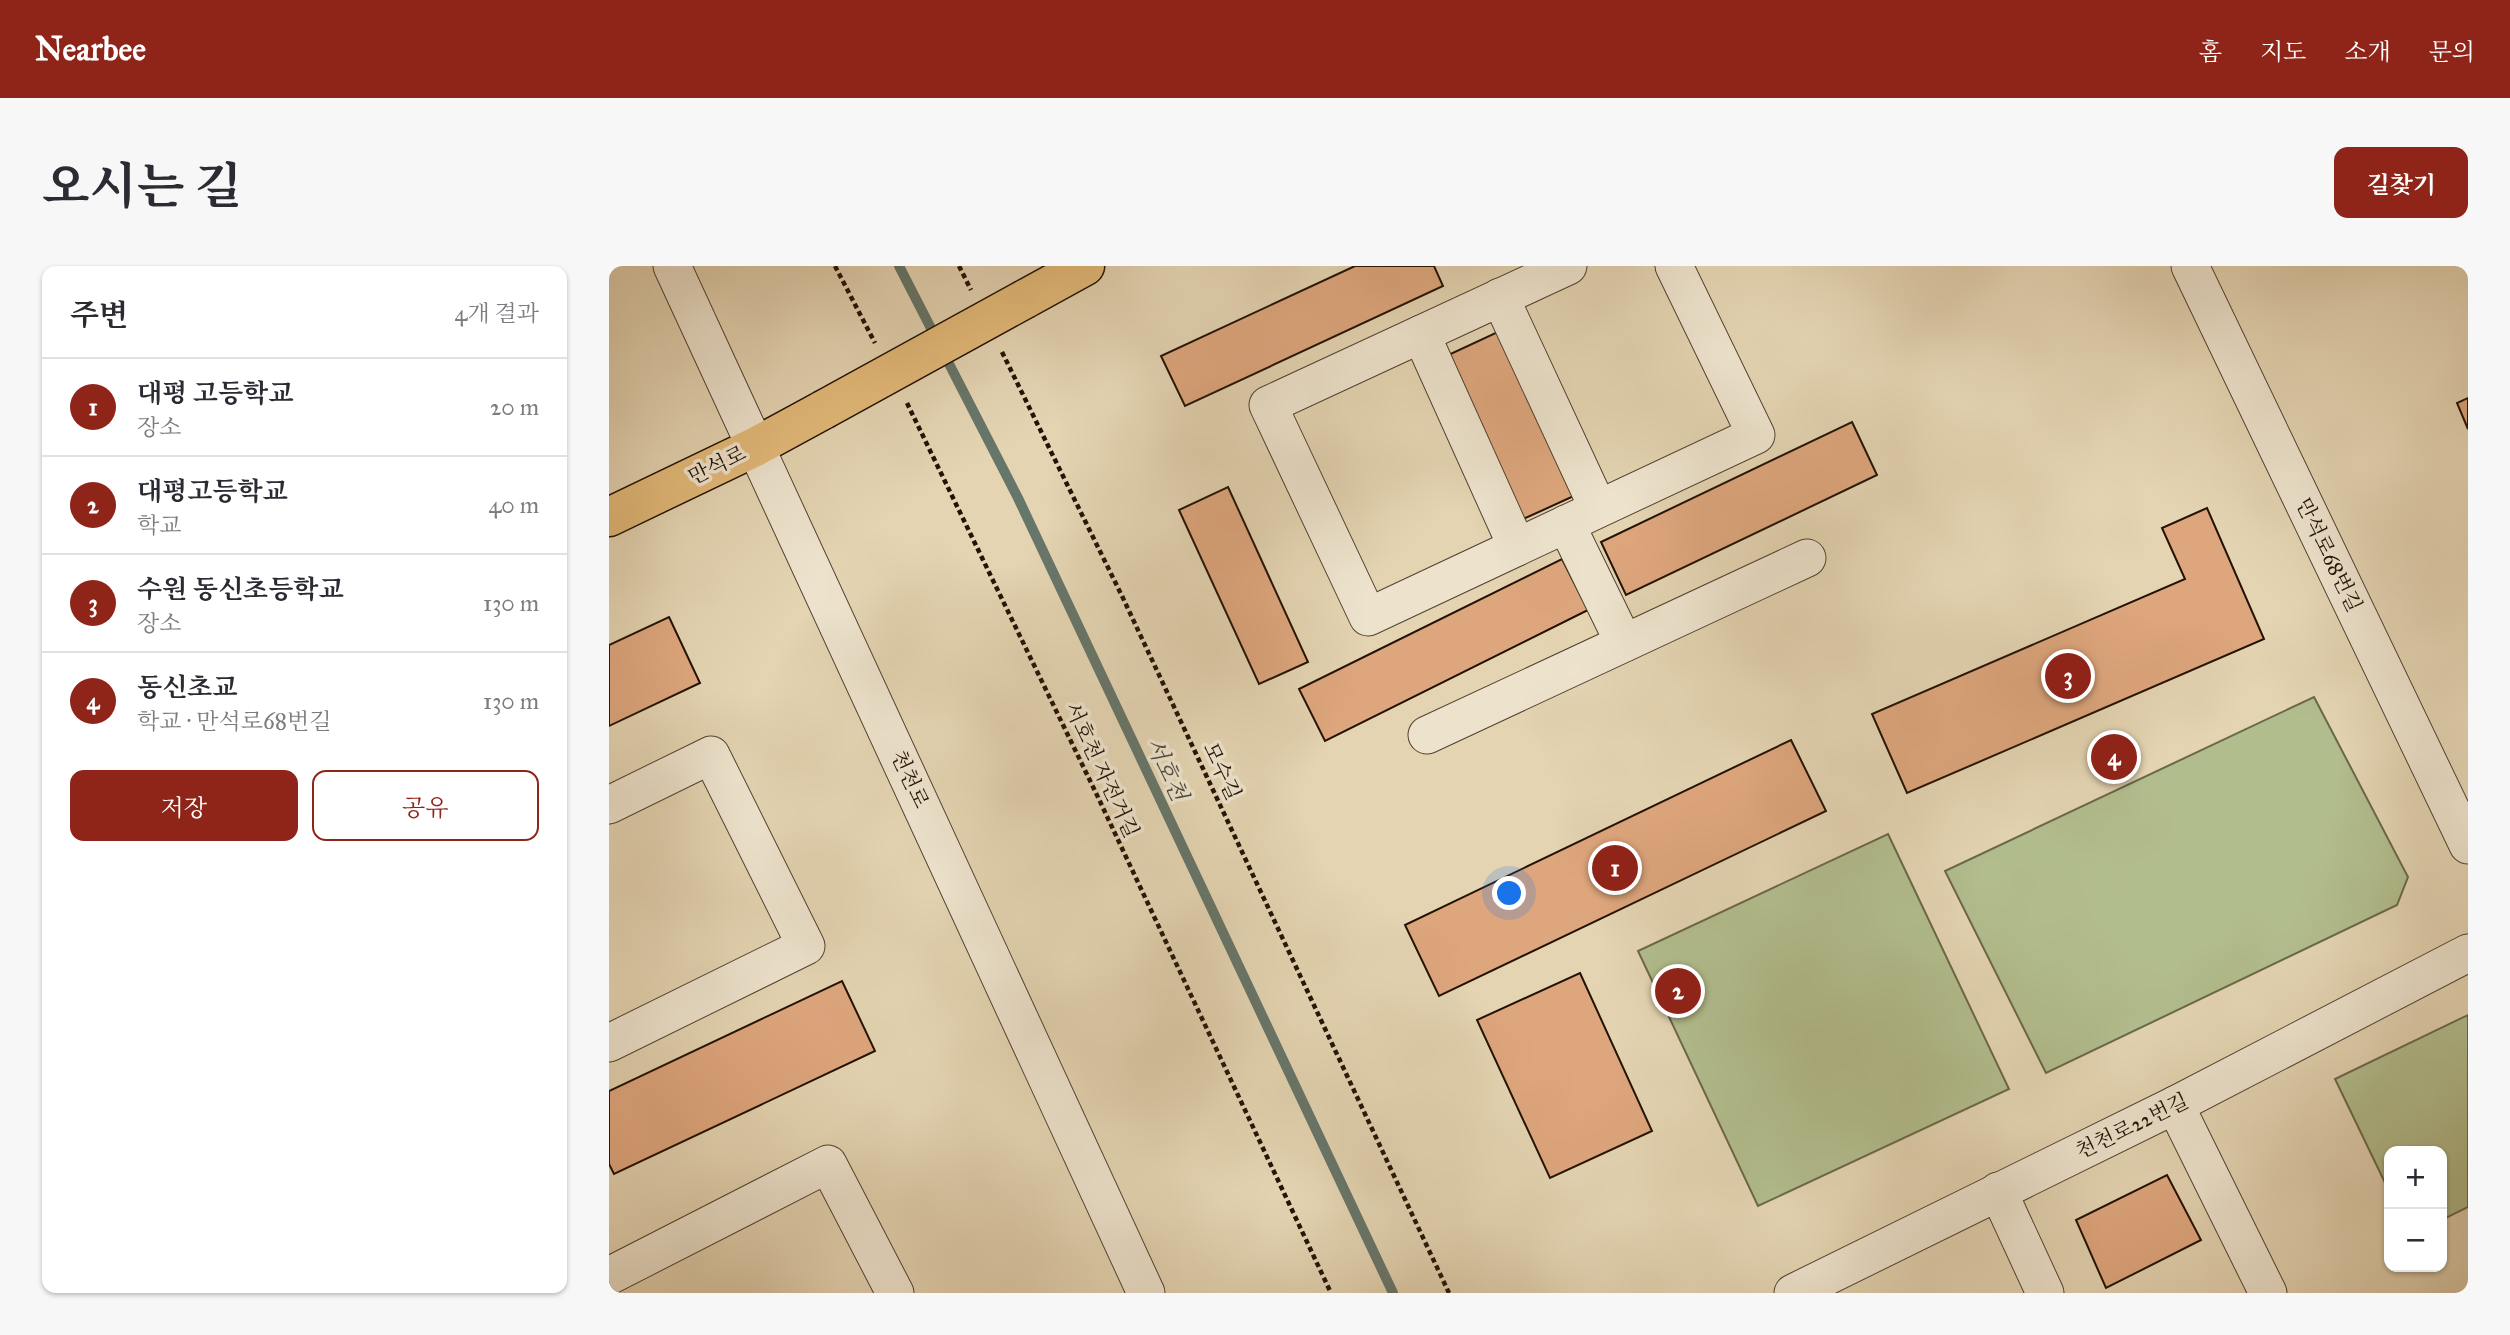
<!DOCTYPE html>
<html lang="ko">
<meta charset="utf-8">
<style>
:root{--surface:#fff;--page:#f7f7f7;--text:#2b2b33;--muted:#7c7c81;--line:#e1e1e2;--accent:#8f2418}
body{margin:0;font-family:"IM FELL Great Primer","Noto Serif KR",serif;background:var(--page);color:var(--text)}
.controls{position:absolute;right:21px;bottom:21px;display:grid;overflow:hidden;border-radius:14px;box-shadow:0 2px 5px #0004}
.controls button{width:63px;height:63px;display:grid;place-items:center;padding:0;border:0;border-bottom:2px solid var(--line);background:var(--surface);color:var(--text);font:35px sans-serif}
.you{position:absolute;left:901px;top:628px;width:24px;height:24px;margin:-18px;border:5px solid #fff;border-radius:50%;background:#1a73e8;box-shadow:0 0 0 10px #1a73e833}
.badge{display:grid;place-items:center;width:46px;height:46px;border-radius:50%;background:var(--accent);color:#fff;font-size:23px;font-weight:700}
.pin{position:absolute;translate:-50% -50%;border:4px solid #fff;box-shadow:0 2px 7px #0006}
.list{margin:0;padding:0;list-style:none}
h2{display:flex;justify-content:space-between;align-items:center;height:91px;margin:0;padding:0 28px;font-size:30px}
h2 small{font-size:23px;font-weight:400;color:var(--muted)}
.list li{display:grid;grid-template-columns:46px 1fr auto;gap:21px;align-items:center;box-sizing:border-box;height:98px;padding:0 28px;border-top:2px solid var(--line)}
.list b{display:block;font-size:26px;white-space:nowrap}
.list p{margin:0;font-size:23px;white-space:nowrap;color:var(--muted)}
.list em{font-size:23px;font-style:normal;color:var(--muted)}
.actions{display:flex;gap:14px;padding:21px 28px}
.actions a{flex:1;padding:16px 0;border:2px solid var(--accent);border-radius:14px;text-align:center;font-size:24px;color:var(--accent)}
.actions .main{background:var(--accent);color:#fff}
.map{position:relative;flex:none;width:1859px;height:1027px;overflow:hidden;border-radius:14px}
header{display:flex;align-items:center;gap:42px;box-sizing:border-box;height:98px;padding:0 35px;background:var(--accent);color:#fff}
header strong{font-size:33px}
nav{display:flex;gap:38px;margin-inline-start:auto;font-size:24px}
.intro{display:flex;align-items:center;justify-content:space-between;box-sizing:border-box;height:168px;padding:0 42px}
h1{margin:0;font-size:49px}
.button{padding:18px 32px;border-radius:14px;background:var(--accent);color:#fff;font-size:24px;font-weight:700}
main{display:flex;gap:42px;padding:0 42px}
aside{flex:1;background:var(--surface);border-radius:14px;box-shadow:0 2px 5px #0004}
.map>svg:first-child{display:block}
</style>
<header>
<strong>Nearbee</strong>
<nav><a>홈</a><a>지도</a><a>소개</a><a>문의</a></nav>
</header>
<div class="intro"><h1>오시는 길</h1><a class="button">길찾기</a></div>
<main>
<aside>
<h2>주변<small>4개 결과</small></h2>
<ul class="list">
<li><span class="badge">1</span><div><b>대평 고등학교</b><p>장소</p></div><em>20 m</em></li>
<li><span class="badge">2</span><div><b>대평고등학교</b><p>학교</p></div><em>40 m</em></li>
<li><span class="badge">3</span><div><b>수원 동신초등학교</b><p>장소</p></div><em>130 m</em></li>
<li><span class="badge">4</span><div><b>동신초교</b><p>학교 · 만석로68번길</p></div><em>130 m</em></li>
</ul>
<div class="actions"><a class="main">저장</a><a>공유</a></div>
</aside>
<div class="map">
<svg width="1859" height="1027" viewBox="0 0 1859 1027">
<rect width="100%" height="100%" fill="#e4d4b2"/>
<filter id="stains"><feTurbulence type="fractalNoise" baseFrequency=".00286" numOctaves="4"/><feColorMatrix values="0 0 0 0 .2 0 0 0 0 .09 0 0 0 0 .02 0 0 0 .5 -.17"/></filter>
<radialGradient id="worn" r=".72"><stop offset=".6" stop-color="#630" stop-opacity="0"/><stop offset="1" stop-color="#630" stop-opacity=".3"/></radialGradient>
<!-- green -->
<g fill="#b2bd8d" stroke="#6a684a" stroke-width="2">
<polygon points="1705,431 1799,611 1788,639 1437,807 1336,605"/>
<polygon points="1279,568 1400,823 1149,940 1029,685"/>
<polygon points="1859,749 1859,941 1833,954 1833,885 1780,885 1780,925 1726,813"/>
</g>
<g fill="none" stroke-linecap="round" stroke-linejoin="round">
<!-- stream -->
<g stroke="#67766a" stroke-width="10">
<polyline points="290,0 328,74"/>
<polyline points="335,88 409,232 784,1027"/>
</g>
</g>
<!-- building -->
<g fill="#dea67d" stroke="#231206" stroke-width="2">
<polygon points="746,0 825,0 834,20 576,140 552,90"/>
<polygon points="893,64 967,229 910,255 835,91"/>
<polygon points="1859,132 1859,163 1848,137"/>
<polygon points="1243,156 1268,209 1017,329 992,276"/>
<polygon points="619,221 699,396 650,418 570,244"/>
<polygon points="1598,242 1655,373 1298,527 1263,448 1576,313 1553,262"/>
<polygon points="953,293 979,344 716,475 690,423"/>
<polygon points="60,351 91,417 0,460 0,379"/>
<polygon points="1182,474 1217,545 830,730 796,659"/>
<polygon points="971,707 1043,865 941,912 868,754"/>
<polygon points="233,715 266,785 5,908 0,898 0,825"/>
<polygon points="1558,909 1592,974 1497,1022 1467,954"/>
</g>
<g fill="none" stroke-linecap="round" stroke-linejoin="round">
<defs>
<g id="minor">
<polyline points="63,0 537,1027"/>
<polyline points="959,0 659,139 759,351 1147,169 1065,0"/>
<polyline points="1581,0 1859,579"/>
<polyline points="891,31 989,242"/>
<polyline points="812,68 908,281"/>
<polyline points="957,258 1015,377"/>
<polyline points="818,469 1198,292"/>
<polyline points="0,539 102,489 197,680 0,777"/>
<polyline points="1566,839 1659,1027"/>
<polyline points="1389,925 1436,1027"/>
<polyline points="0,1010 219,898 286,1027"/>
<polyline points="1184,1027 1566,839 1859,687"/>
</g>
<g id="major">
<polyline points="416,33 476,0"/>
<polyline points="0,251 146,181 214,144"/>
</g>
</defs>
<!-- minor casing -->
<use href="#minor" stroke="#534231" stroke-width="39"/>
<!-- major casing -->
<use href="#major" stroke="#231206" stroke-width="41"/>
<!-- path -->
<g stroke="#231206" stroke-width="4.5" stroke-dasharray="5 3.5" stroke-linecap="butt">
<polyline points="226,0 266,77"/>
<polyline points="350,0 362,24"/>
<polyline points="393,86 513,330 840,1027"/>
<polyline points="298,137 487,527 722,1027"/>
</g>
<!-- minor -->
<use href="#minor" stroke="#ede3cd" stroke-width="37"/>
<!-- major -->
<use href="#major" stroke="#e2ba79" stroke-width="38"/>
<defs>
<polyline id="major-bridge" points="214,144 416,33"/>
</defs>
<!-- major-bridge casing -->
<use href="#major-bridge" stroke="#231206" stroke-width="41" stroke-linecap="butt"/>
<!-- major-bridge -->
<use href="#major-bridge" stroke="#e2ba79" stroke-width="38"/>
</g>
<g text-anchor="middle" stroke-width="7" stroke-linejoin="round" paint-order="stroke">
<!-- street labels -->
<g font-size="21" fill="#231206" stroke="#ede3cd">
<text transform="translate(108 199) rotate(-26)" y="7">만석로</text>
<text transform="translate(1720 289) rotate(64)" y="7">만석로68번길</text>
<text transform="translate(493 504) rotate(65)" y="7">서호천 자전거길</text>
<text transform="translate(613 505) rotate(65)" y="7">모수길</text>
<text transform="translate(301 513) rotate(65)" y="7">천천로</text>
<text transform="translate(1523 860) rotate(-26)" y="7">천천로22번길</text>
</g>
<!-- water labels -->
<g font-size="23" font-style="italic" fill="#4b4c40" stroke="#ede3cd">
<text transform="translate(558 503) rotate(65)" y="8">서호천</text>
</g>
</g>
<rect width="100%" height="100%" filter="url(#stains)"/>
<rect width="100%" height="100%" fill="url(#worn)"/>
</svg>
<div class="controls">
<button>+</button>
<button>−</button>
</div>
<div class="you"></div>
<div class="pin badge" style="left:1006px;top:602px">1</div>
<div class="pin badge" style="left:1069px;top:725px">2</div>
<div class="pin badge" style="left:1459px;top:410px">3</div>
<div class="pin badge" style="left:1505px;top:491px">4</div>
</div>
</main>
